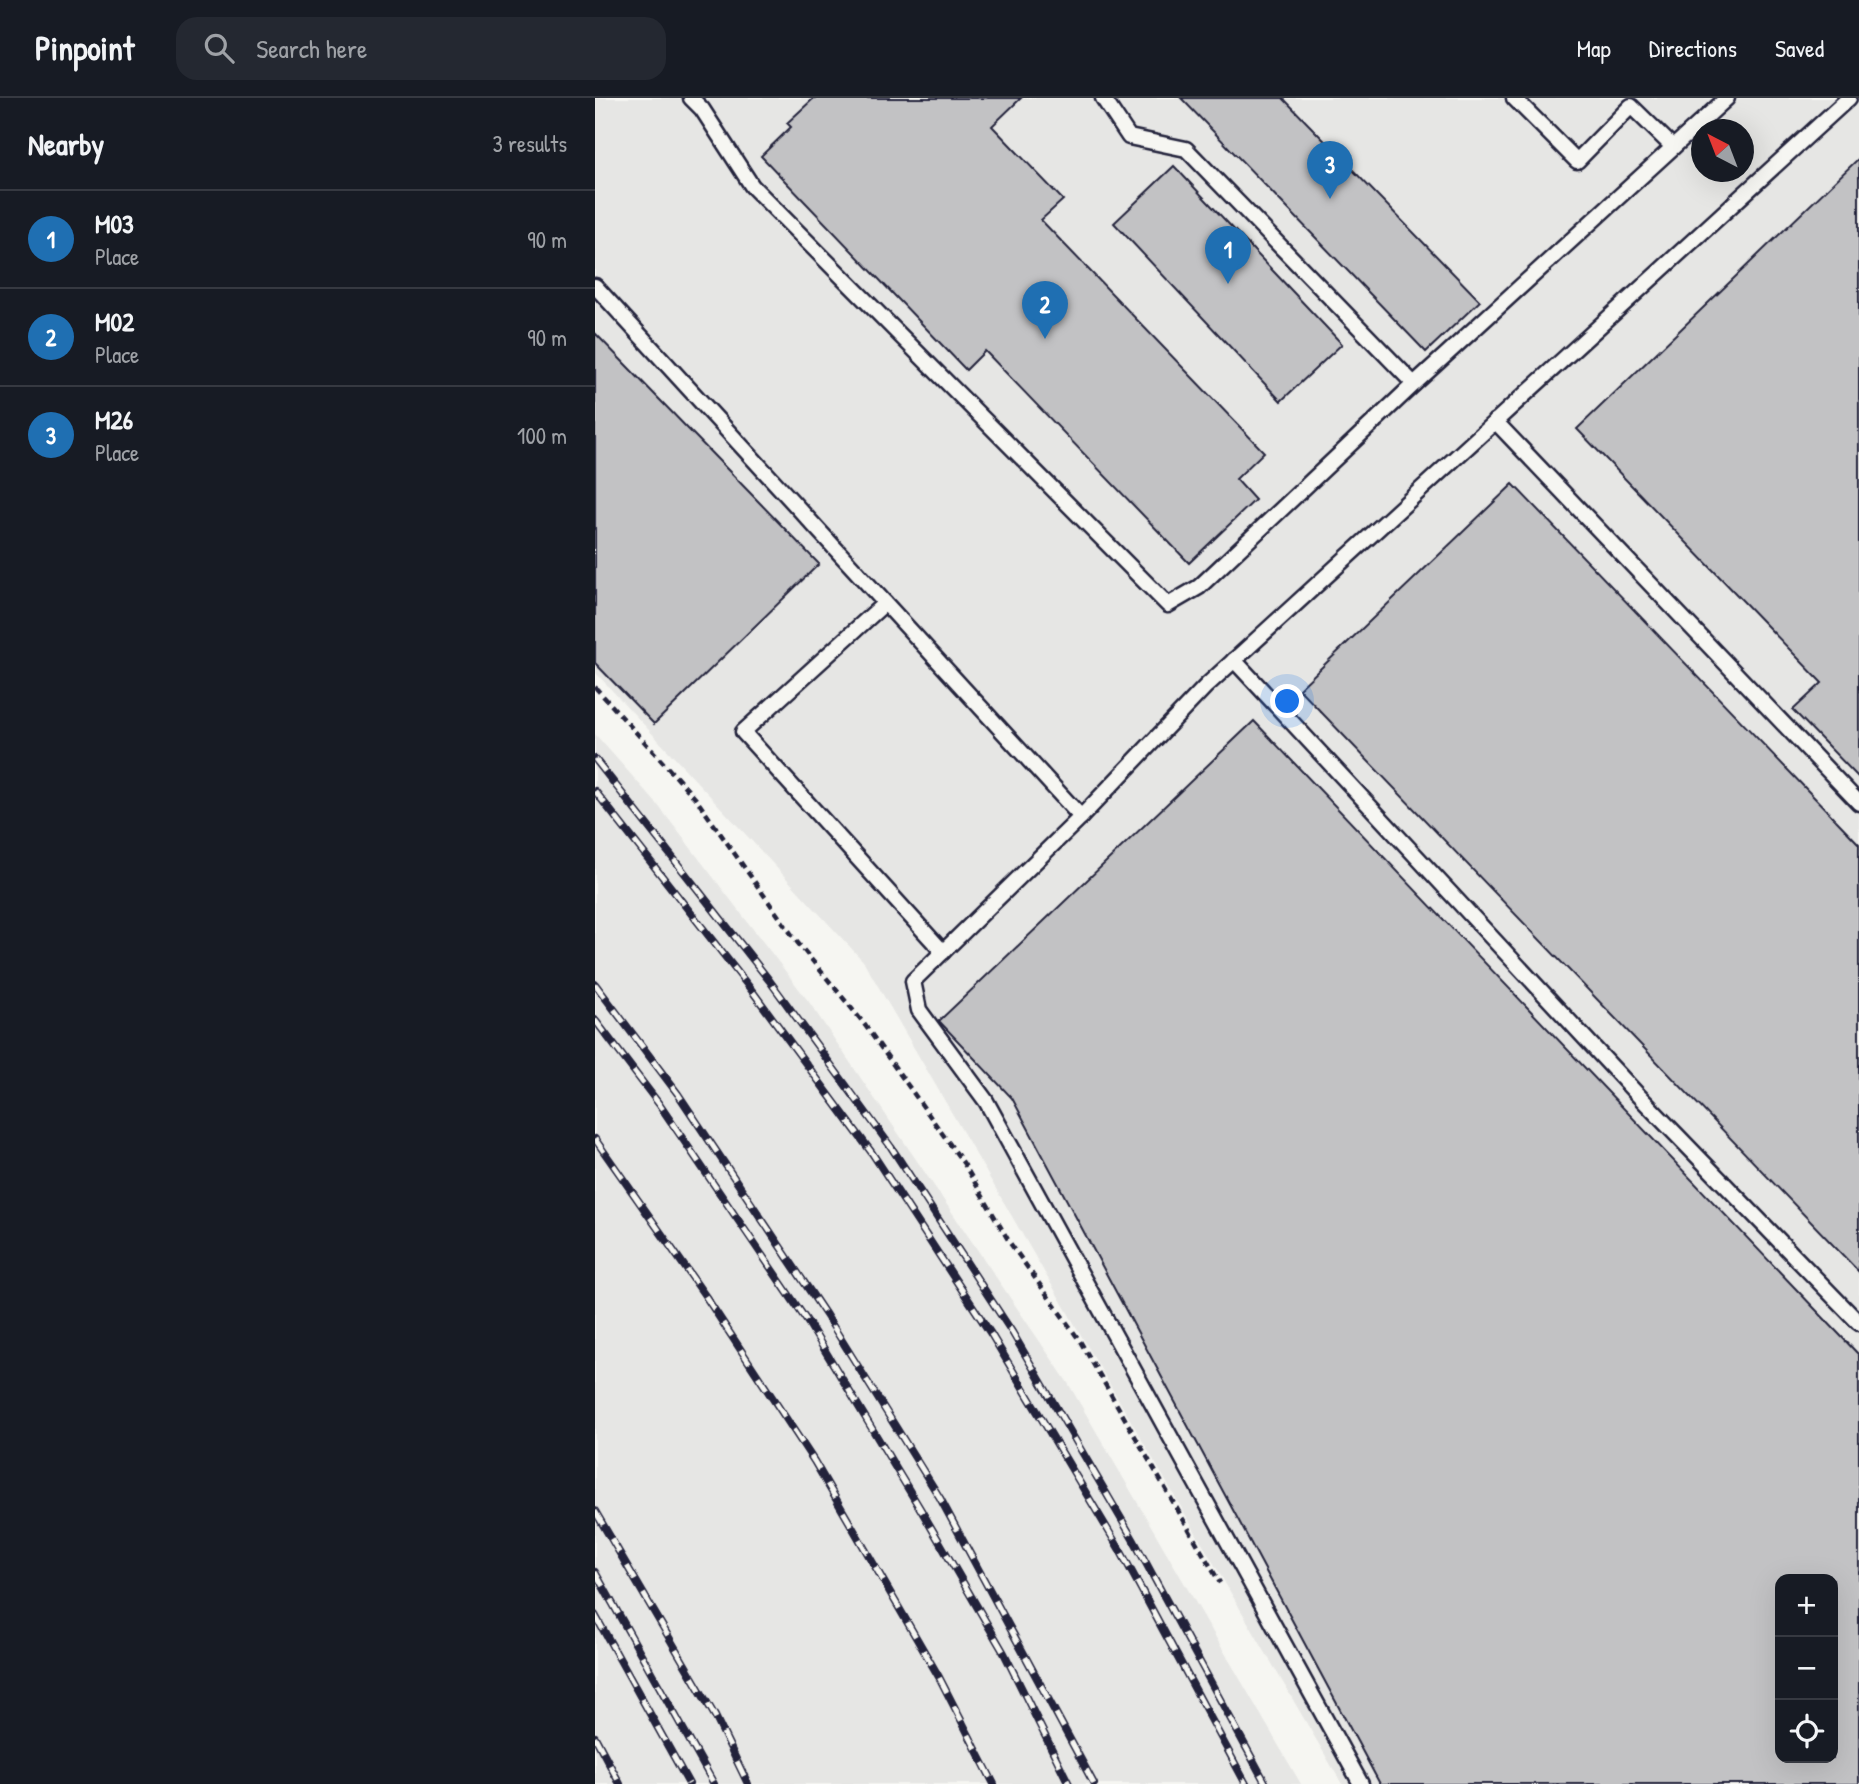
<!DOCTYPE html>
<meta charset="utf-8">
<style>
:root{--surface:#171b24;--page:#242831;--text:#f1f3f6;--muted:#9ea1a6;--line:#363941;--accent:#1f6fb2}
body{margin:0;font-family:"Patrick Hand",sans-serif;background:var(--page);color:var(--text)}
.controls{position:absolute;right:21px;bottom:21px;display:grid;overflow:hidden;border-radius:14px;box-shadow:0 7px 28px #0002}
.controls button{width:63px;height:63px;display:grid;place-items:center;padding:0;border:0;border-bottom:2px solid var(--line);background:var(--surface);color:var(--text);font:35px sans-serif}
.compass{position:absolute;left:1096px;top:21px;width:63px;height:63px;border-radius:50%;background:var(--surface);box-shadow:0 7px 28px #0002;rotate:318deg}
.you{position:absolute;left:693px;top:604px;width:24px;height:24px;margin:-18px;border:5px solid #fff;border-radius:50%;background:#1a73e8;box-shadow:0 0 0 10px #1a73e833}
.badge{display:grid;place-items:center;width:46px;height:46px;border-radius:50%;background:var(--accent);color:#fff;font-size:23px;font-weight:700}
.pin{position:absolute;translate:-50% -58px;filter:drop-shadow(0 2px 4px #0008)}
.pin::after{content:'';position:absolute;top:37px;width:24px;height:21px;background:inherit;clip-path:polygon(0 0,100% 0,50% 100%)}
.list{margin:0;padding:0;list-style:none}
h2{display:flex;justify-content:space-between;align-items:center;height:91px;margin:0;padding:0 28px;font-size:30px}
h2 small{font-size:23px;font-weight:400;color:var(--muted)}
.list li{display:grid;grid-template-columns:46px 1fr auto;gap:21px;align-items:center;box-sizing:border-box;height:98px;padding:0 28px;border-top:2px solid var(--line)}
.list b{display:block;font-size:26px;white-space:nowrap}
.list p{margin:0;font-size:23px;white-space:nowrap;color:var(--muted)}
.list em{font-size:23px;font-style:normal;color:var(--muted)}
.icon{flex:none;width:38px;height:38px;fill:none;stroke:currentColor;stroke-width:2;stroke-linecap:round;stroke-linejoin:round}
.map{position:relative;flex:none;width:1264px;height:1686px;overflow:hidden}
header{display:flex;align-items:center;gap:42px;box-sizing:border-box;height:98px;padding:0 35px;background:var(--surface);border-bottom:2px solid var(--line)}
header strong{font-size:33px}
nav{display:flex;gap:38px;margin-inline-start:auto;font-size:24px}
.search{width:490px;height:63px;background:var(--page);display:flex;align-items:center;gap:18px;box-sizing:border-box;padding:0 24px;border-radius:21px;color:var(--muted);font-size:26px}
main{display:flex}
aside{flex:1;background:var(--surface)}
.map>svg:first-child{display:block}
</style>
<header>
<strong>Pinpoint</strong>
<div class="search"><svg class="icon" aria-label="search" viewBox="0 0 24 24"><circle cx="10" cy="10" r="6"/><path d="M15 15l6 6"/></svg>Search here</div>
<nav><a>Map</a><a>Directions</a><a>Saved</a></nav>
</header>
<main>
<aside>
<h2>Nearby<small>3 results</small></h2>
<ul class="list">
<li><span class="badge">1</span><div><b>M03</b><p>Place</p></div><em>90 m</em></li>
<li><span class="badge">2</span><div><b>M02</b><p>Place</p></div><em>90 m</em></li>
<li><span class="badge">3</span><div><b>M26</b><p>Place</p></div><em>100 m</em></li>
</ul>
</aside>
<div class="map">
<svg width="1264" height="1686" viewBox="0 0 1264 1686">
<rect width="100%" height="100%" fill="#f6f6f2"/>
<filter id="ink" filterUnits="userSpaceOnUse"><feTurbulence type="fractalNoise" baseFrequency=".0143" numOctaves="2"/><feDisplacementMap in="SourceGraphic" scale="14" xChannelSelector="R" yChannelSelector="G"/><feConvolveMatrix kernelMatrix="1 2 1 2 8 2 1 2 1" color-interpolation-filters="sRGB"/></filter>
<g filter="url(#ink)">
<!-- built -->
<g fill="#e6e6e4" fill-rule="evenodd">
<path d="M0,0H1264V1686H747L269,864L0,574ZM1106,32H1148V74H1106ZM1185,1481H1238V1660H1185Z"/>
<polygon points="0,636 62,706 214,904 473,1285 706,1686 0,1686"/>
</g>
<!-- building -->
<g fill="#c2c2c4" stroke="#22223b" stroke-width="2" fill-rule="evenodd">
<polygon points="219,0 426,0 397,28 468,102 446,122 669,354 641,381 660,402 594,465 390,253 371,272 166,58 196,29 192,25"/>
<polygon points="586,0 688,0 885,203 831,254"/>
<polygon points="1264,60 1264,680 1198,612 1227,585 982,331"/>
<polygon points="579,68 747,246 686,303 519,125"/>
<polygon points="0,235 224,466 59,626 0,565"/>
<polygon points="918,386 1264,746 1264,1174 704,591"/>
<path d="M659,623L1264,1257V1686H785L417,1000L344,923ZM1185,1481H1238V1660H1185Z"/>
</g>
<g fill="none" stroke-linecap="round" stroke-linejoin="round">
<defs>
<g id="service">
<polyline points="96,0 107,11 157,88 573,507 604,489 819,286 1132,0"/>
<polyline points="508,0 534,39 591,51 819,286"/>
<polyline points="919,0 982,63 1036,8 1078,49"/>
<polyline points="0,188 486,719"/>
<polyline points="900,323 1264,705"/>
<polyline points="290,505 148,634 348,854"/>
<polyline points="639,562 1041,995 1264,1225"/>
<polyline points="766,1686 391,1003 324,912 318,883 486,719 611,588 1254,0"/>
</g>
</defs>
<!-- service casing -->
<use href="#service" stroke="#22223b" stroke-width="19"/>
<!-- path -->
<polyline stroke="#22223b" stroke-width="4.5" stroke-dasharray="7 5" stroke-linecap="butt" points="0,589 101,701 202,844 267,923 369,1066 415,1145 485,1243 625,1485"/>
<!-- service -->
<use href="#service" stroke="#f6f6f2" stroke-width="14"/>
<defs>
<g id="rail">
<polyline points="0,661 174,882 296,1049 417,1234 538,1441 671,1686"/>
<polyline points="0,693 158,894 277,1055 396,1236 525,1452 651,1686"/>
<polyline points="0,886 83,996 231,1217 345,1400 499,1686"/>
<polyline points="0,922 64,1006 214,1226 326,1412 409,1555 474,1686"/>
<polyline points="0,1041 111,1199 219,1363 344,1579 399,1686"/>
<polyline points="0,1413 120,1618 153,1686"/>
<polyline points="0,1474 119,1686"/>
<polyline points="0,1517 94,1686"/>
<polyline points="0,1639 25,1686"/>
</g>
</defs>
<!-- rail casing -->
<use href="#rail" stroke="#22223b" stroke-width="8"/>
<!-- rail -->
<use href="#rail" stroke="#f6f6f2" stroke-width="5" stroke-dasharray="16" stroke-linecap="butt"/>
</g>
</g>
</svg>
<div class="controls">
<button>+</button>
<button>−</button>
<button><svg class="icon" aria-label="locate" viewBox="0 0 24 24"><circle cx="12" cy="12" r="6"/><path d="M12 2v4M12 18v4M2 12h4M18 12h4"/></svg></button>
</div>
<svg class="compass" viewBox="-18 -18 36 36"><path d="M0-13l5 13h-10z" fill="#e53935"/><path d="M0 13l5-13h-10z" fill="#9ea1a6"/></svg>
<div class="you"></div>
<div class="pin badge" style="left:633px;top:186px">1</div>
<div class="pin badge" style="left:450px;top:241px">2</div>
<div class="pin badge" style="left:735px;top:101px">3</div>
</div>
</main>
